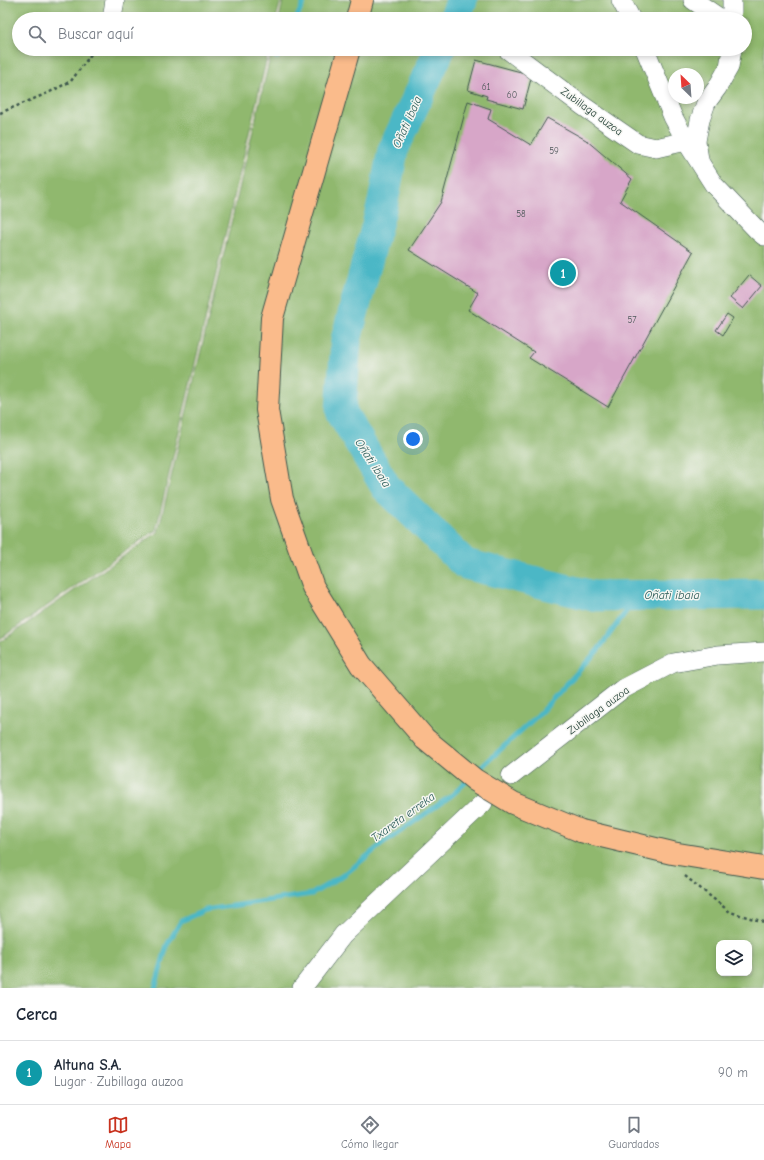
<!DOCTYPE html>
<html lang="es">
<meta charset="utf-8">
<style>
:root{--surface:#fff;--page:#f6f6f7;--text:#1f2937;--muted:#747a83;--line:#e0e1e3;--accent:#c8321e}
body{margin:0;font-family:"Comic Neue",sans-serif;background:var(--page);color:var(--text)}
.controls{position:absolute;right:12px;bottom:12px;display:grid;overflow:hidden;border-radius:8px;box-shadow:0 2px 6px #0003}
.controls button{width:36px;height:36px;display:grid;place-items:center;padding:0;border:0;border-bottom:1px solid var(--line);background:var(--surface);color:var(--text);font:20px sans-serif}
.compass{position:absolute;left:668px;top:68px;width:36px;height:36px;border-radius:50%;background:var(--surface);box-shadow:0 2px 6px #0003;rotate:335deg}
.you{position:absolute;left:413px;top:439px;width:14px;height:14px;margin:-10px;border:3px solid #fff;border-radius:50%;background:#1a73e8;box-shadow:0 0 0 6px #1a73e833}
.badge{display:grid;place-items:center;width:26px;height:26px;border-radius:50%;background:var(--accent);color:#fff;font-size:13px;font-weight:700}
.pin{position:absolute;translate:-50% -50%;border:2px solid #fff;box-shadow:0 1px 4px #0006}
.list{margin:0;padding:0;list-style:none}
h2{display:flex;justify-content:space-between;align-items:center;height:52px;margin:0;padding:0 16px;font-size:17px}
h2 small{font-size:13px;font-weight:400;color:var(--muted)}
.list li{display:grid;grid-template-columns:26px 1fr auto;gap:12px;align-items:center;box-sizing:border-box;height:64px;padding:0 16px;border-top:1px solid var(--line)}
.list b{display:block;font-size:15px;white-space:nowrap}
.list p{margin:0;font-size:13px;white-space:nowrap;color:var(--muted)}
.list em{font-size:13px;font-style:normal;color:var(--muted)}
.icon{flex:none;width:22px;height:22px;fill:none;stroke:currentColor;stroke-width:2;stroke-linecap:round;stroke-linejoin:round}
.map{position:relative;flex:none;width:764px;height:988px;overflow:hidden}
.search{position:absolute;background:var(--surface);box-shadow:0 2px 6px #0003;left:12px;right:12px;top:12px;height:44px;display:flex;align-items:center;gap:10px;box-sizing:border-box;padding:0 14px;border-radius:22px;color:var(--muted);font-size:15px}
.sheet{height:116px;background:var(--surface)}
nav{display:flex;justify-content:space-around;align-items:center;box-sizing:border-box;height:56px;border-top:1px solid var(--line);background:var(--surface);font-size:11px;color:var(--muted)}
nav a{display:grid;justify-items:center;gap:2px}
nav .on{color:var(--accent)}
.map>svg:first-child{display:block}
</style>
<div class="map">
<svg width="764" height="988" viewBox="0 0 764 988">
<rect width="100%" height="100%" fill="#f6f6f2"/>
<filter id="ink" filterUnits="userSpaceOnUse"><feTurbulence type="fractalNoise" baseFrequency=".025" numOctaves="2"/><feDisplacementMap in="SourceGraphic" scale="8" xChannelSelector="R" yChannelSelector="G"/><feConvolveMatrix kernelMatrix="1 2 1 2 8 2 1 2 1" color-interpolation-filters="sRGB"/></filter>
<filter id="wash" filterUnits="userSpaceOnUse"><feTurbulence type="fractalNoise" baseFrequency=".012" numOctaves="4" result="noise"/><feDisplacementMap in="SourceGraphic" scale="16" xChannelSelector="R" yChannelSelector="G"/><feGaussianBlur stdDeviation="0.9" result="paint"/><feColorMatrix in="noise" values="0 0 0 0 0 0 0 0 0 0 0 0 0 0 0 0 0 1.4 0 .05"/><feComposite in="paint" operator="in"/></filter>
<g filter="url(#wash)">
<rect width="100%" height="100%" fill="#f0ecda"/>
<!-- forest -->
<g fill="#90b86e" stroke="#587a51" fill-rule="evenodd">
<polygon points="0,0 281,0 276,19 19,19 19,49 269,49 156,530 0,639"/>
<path d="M283,0H764V988H0V642L158,532L272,49H745V19H279ZM674,74H698V98H674ZM719,943H749V973H719Z"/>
</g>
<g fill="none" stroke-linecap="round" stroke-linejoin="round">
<!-- stream -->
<g stroke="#4bb7c6" stroke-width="5">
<polyline points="296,19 305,0"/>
<polyline points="277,57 281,49"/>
<polyline points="475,773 538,715 598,650 638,595"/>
<polyline points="155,988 167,945 181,921 205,910 312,894 345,874 381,845 452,795 468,780"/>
</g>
<!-- river -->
<g stroke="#4bb7c6" stroke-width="31">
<polyline points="454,19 462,0"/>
<polyline points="440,49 393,150 383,202 346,340 341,411 386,487 465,564 593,596 764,594"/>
</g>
</g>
<g id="blocks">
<!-- building -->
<g fill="#d7a6c8">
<polygon points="476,60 532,75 523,109 486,99 487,96 468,90"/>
<polygon points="468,101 491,109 488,119 531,145 547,118 586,140 632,179 620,201 693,252 608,407 529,358 534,352 468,310 478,293 409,250 441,202"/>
<polygon points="749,275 762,286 743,309 730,298"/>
<polygon points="727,314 733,318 723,335 716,330"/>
</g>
</g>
</g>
<g filter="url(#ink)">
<use href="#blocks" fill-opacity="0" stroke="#3e574d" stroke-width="1"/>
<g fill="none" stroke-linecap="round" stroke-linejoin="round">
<defs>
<g id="minor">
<polyline points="621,0 631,19"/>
<polyline points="693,0 721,19"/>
<polyline points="732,0 732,19"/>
<polyline points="112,19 115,0"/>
<polyline points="507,49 583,106 638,144 656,148 686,141"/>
<polyline points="645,49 673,117 686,141 714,185 758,231 764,236"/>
<polyline points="699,159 696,141 700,120 706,103 717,88 729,67 732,49"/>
<polyline points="511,776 621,690 673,663 718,655 764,652"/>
<polyline points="302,988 343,935 483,803"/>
</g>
<g id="major">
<polyline points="357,19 362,0"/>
<polyline points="349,49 272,318 267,410 282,499 313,587 361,665 425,739"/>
<polyline points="581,831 672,853 764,868"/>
</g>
</defs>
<!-- minor casing -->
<use href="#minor" stroke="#3e574d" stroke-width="20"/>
<!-- major casing -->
<use href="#major" stroke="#3e574d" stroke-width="24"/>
<!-- path -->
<g stroke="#3e574d" stroke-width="2.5" stroke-dasharray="3 3" stroke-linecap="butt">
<polyline points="0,113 50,92 71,81 95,49"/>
<polyline points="685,876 730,912 764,922"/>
</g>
<!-- minor -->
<use href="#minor" stroke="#fff" stroke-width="19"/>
<!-- major -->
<use href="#major" stroke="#fabb8b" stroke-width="22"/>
<defs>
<polyline id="major-bridge" points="425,739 475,780 513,803 581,831"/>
</defs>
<!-- major-bridge casing -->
<use href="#major-bridge" stroke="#3e574d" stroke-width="24" stroke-linecap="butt"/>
<!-- major-bridge -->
<use href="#major-bridge" stroke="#fabb8b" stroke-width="22"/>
</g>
</g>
<g text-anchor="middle" stroke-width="3" stroke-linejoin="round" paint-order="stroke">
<!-- number labels -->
<g font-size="9" fill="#4d5759">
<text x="486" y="90">61</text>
<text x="512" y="98">60</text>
<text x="554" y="154">59</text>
<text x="521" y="217">58</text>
<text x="632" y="323">57</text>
</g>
<!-- street labels -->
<g font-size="11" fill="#1f3d34" stroke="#f6f6f2">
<text transform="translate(592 111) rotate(36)" y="4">Zubillaga auzoa</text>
<text transform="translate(598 710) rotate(-36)" y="4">Zubillaga auzoa</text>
</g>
<!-- water labels -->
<g font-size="12" font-style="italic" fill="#2a5c58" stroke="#f6f6f2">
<text transform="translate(407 122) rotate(-66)" y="4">Oñati ibaia</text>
<text transform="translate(373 463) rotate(57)" y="4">Oñati ibaia</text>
<text x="672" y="599">Oñati ibaia</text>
<text transform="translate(403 817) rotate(-36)" y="4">Txareta erreka</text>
</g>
</g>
</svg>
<div class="controls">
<button><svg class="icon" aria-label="layers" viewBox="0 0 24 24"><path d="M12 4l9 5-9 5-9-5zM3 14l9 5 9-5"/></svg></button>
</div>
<svg class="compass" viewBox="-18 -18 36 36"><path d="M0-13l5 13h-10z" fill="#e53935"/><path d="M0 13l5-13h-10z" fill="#747a83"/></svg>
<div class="you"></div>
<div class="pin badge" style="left:563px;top:273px;background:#0f9aa8">1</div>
<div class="search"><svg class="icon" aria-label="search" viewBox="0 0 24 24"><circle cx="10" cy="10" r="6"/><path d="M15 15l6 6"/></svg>Buscar aquí</div>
</div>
<section class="sheet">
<h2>Cerca<small></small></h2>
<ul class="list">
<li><span class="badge" style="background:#0f9aa8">1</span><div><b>Altuna S.A.</b><p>Lugar · Zubillaga auzoa</p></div><em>90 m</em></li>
</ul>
</section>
<nav>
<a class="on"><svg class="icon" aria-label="map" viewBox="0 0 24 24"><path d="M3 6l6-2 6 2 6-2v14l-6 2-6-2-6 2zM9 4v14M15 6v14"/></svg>Mapa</a>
<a><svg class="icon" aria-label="directions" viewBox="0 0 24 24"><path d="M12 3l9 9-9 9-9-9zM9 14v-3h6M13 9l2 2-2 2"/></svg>Cómo llegar</a>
<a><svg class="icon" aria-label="saved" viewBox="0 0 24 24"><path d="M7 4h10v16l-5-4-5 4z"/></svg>Guardados</a>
</nav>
